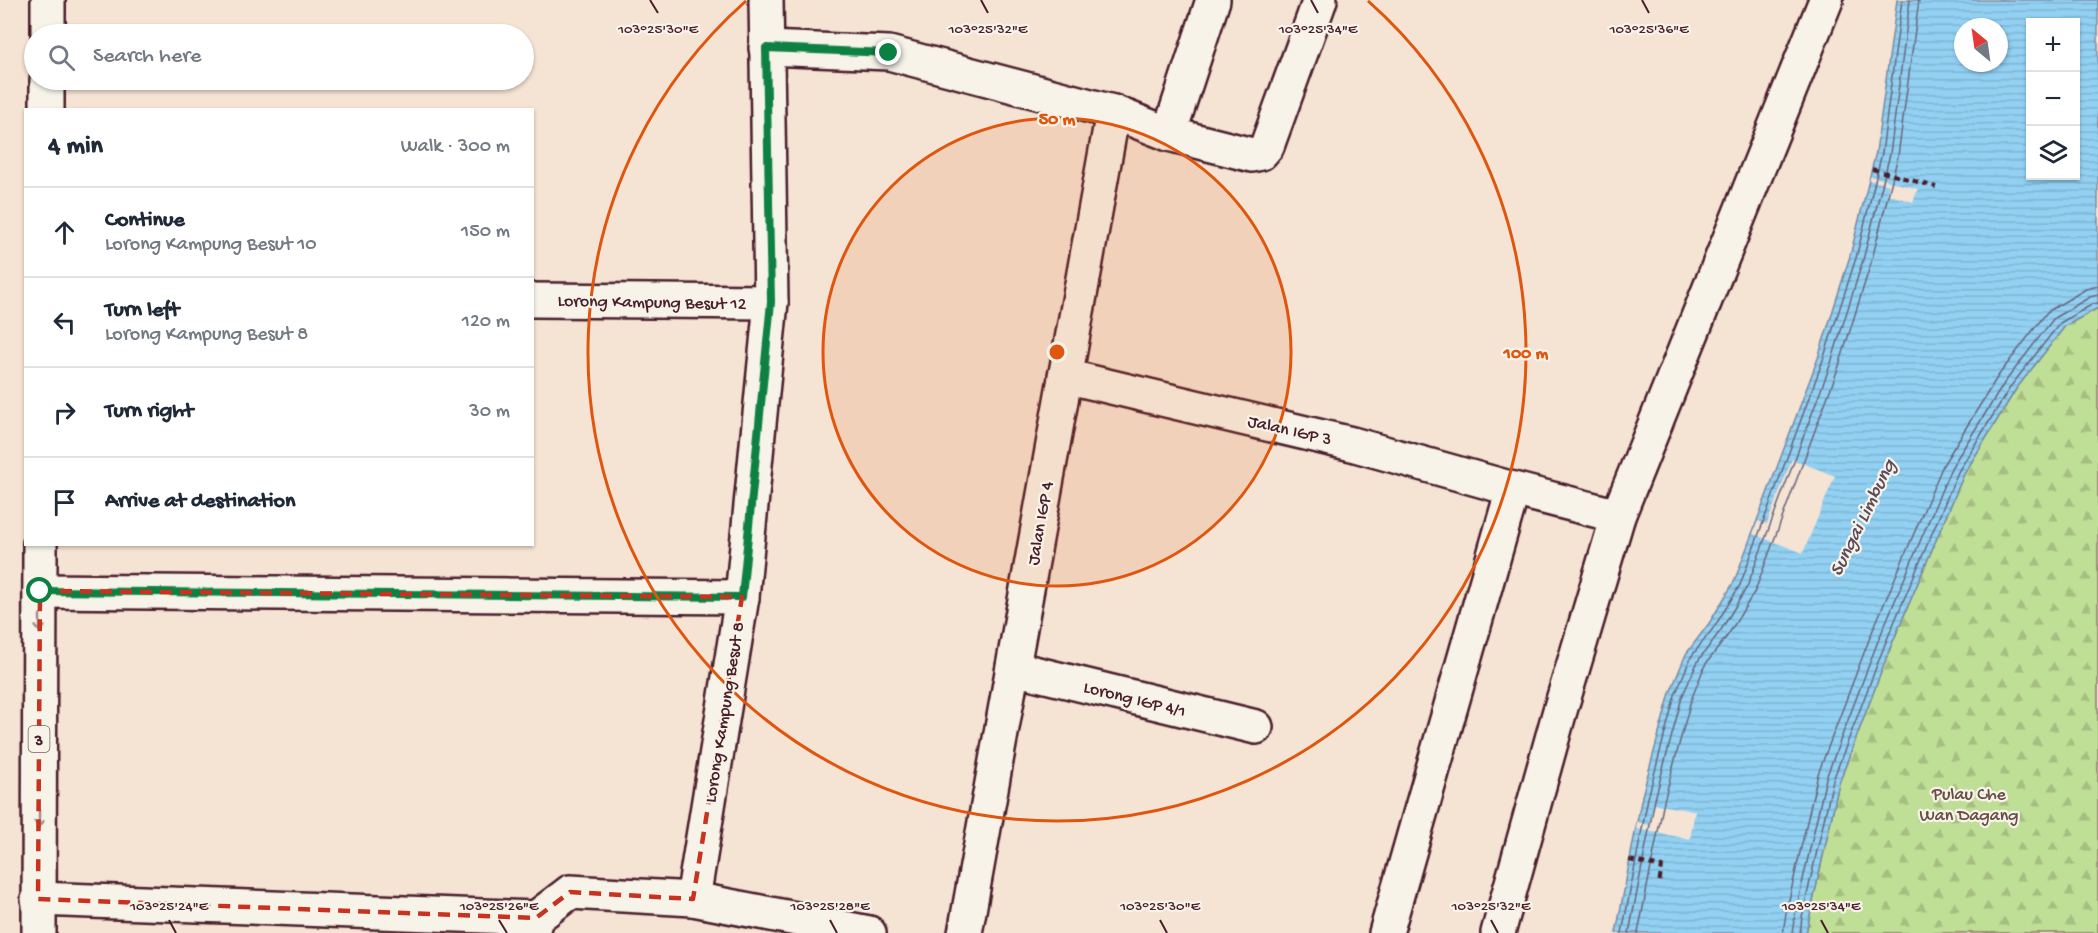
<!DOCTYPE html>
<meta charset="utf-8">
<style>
:root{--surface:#fff;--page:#f2f2f3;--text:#1f2937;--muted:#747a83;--line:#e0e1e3}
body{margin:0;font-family:"Gochi Hand",sans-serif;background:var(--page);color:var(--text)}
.controls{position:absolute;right:18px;top:18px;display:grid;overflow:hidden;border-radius:0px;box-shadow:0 2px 4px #0004}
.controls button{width:54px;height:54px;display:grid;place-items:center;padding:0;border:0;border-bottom:2px solid var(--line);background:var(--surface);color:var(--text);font:30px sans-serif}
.compass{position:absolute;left:1954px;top:18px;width:54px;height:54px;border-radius:50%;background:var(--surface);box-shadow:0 2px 4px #0004;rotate:331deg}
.stop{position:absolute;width:18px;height:18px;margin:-14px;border:4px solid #0b8043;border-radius:50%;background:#fff}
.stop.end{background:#0b8043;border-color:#fff;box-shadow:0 2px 6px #0008}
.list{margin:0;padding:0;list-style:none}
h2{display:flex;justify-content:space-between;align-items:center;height:78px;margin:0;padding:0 24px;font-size:26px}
h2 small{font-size:20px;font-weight:400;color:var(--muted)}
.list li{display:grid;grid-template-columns:39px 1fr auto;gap:18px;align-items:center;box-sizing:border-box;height:90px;padding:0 24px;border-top:2px solid var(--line)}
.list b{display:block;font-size:22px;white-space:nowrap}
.list p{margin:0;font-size:20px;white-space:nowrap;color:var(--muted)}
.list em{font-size:20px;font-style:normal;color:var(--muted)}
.icon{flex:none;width:33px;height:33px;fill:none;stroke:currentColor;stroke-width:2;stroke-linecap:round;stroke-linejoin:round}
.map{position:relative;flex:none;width:2098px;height:933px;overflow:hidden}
.search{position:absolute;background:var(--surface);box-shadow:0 2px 4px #0004;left:24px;top:24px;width:510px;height:66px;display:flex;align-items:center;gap:15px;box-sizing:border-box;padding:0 21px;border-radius:33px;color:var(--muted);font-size:22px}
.panel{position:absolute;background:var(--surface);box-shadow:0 2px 4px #0004;left:24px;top:108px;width:510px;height:438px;border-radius:0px}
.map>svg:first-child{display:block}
</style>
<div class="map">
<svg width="2098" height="933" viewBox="0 0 2098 933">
<defs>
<pattern id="forest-firs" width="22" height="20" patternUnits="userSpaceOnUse" patternTransform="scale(1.5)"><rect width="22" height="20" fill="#bfde96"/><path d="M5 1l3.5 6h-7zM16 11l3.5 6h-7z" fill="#a6be81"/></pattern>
<pattern id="water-rules" width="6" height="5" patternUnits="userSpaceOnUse" patternTransform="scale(1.5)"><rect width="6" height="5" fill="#92d1f3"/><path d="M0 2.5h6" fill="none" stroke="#7fb3d0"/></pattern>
</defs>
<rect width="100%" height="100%" fill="#f5e3d3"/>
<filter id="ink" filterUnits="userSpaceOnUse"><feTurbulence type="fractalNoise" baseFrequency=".0167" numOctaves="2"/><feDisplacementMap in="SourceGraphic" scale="12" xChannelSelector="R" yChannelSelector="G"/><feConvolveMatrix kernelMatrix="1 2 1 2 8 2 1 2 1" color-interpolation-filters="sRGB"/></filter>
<g filter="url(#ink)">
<!-- forest -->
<polygon fill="url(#forest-firs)" stroke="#847e60" stroke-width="1.5" points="2098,308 2098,933 1806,933 1839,783 1891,646 1964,474 2016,389 2065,326"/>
<!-- water -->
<path fill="url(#water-rules)" stroke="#758aa3" stroke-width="1.5" fill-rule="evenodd" d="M1897,0H2098V308L2065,326L2016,389L1964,474L1891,646L1839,783L1806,933H1616L1642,796L1670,693L1686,654L1710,622L1734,582L1818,358L1850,256L1876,152ZM2030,22H2076V176H2030ZM1963,27H1999V63H1963Z"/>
<!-- pier -->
<g fill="#f5e3d3">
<polygon points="1871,176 1918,189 1913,202 1887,194 1889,185 1869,180"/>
<polygon points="1792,459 1835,476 1803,553 1753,534 1758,521 1767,524"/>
<polygon points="1653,804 1695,811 1690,839 1636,829 1637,822 1649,825"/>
</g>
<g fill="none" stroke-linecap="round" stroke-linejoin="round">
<!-- shore -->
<g stroke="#67667b" stroke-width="1.5">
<polyline points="1622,933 1648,798 1675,695 1691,657 1715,626 1740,585 1823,360 1856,258 1882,153 1902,0"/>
<polyline points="1629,933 1655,799 1682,697 1698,661 1721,630 1747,587 1831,363 1863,260 1890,154 1910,0"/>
<polyline points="1638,933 1664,801 1691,700 1705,665 1728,635 1755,591 1839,366 1871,263 1898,156 1919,0"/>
<polyline points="1783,933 1786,913 1818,774 1870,637 1943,465 1998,376 2047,312 2086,289 2098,286"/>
<polyline points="1792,933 1795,915 1826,778 1878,641 1951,468 2005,382 2054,318 2090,297 2098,295"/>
<polyline points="1800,933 1802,917 1833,780 1885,644 1958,472 2011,386 2060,323 2093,304 2098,303"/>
</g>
<defs>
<g id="minor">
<polyline points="766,48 889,53 1113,112 1169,134 1252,155 1261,153 1267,146 1320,0"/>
<polyline points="1169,134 1213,0"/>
<polyline points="532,300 771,302"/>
<polyline points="1065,376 1352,444 1513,489 1618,516"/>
<polyline points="40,591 742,597"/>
<polyline points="1013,668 1256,727"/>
<polyline points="38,899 536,918"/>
<polyline points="693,899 869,933"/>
<polyline points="532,933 536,918 570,892 693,899 742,597 771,302 766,0"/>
<polyline points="965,933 1113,112"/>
<polyline points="1386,933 1513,489"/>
<polyline points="1498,933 1559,714 1618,516 1826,0"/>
</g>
<g id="highway">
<polyline points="48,34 48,0"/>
<polyline points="47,110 47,80"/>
<polyline points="39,933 40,544"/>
</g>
</defs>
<!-- minor casing -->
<use href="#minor" stroke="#4a1f2b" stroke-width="38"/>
<!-- highway casing -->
<use href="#highway" stroke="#4a1f2b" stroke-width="38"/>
<!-- path -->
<g stroke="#4a1f2b" stroke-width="4" stroke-dasharray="6 4.5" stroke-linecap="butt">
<polyline points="1872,169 1936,187"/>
<polyline points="1629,860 1662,867 1659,884"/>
</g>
<!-- minor -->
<use href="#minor" stroke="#f7f3e8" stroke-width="33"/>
<!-- highway -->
<use href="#highway" stroke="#f7f3e8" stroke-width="33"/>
</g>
<!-- one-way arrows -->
<defs><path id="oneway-shaft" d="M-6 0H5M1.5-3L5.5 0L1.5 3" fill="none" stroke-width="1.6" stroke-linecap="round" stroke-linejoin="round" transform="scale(1.5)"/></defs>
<g stroke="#a0898a">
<use href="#oneway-shaft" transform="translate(40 624) rotate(90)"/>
<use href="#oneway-shaft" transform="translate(39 819) rotate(90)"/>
</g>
</g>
<g fill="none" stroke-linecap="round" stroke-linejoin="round" filter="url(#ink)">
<!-- route -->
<polyline stroke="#0b8043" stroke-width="8" points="40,591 742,597 771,302 766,48 889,53"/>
</g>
<!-- marked area -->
<path fill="none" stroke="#c8321e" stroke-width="4.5" stroke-dasharray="12 8" stroke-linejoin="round" d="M40,591L742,597L693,899L570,892L536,918L38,899Z"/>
<!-- ticks -->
<path fill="none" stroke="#4a1f2b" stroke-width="2" d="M650,0L658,13M981,0L988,13M1311,0L1318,13M1642,0L1649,13M169,920L176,933M499,920L507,933M830,920L837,933M1160,920L1167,933M1491,920L1498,933M1821,920L1828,933"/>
<!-- distance rings -->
<circle cx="1057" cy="352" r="234" fill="#e0560e" fill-opacity=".12"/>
<g fill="none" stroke="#e0560e" stroke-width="3">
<circle cx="1057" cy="352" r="234"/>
<path d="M1368 1A469 469 0 1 1 746 1"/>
</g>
<g text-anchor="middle" stroke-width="4.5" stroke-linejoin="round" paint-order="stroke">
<!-- shield labels -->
<rect fill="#f7f3e8" stroke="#7e5f64" stroke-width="1.5" x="28.5" y="726" width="21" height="26" rx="4.5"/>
<g font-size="16" font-weight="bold" fill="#4a1f2b">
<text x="39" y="745">3</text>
</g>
<!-- street labels -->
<g font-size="18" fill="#4a1f2b" stroke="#f7f3e8">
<text transform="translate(652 301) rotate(1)" y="6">Lorong Kampung Besut 12</text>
<text transform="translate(1290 429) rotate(13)" y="6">Jalan IGP 3</text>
<text transform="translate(1039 523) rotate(-80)" y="6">Jalan IGP 4</text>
<text transform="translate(1135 698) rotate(14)" y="6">Lorong IGP 4/1</text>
<text transform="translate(723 712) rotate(-81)" y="6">Lorong Kampung Besut 8</text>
</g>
<!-- park labels -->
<g font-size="18" fill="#674f46" stroke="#f7f3e8">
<text x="1969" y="799">Pulau Che<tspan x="1969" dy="21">Wan Dagang</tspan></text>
</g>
<!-- water labels -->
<g font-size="20" font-style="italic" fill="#5c4c5d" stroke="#f7f3e8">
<text transform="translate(1861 517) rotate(-64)" y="7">Sungai Limbung</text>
</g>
</g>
<g font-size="15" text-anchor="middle" fill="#4a1f2b" stroke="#f7f3e8" stroke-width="4.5" stroke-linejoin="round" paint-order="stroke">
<text x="658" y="33">103°25'30"E</text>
<text x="988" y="33">103°25'32"E</text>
<text x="1318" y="33">103°25'34"E</text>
<text x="1649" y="33">103°25'36"E</text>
<text x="169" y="910">103°25'24"E</text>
<text x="499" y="910">103°25'26"E</text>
<text x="830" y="910">103°25'28"E</text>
<text x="1160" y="910">103°25'30"E</text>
<text x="1491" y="910">103°25'32"E</text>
<text x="1821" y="910">103°25'34"E</text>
</g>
<circle cx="1057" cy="352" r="9" fill="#e0560e" stroke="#f7f3e8" stroke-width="3"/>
<g font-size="18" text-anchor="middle" font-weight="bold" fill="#e0560e" stroke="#f7f3e8" stroke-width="4.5" stroke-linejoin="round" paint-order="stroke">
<text x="1057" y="124">50 m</text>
<text x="1526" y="358">100 m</text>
</g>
</svg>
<div class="controls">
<button>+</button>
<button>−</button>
<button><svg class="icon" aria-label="layers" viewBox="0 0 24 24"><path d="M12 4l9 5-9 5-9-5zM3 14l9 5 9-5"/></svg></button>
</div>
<svg class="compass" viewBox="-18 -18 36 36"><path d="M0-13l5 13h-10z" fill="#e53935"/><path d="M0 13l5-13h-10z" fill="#747a83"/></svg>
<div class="stop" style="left:40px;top:591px"></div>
<div class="stop end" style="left:889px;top:53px"></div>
<div class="search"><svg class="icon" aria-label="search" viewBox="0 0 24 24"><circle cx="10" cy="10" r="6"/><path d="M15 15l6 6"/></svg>Search here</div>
<section class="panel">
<h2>4 min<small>Walk · 300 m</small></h2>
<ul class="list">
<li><svg class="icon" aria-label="ahead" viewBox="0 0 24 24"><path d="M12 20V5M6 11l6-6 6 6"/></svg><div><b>Continue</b><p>Lorong Kampung Besut 10</p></div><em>150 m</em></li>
<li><svg class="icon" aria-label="left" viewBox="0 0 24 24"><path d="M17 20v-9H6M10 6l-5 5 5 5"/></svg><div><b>Turn left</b><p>Lorong Kampung Besut 8</p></div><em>120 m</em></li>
<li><svg class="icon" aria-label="right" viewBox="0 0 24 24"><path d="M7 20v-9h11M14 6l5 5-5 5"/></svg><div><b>Turn right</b></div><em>30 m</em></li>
<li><svg class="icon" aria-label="arrive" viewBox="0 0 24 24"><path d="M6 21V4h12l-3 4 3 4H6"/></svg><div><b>Arrive at destination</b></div></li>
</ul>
</section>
</div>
